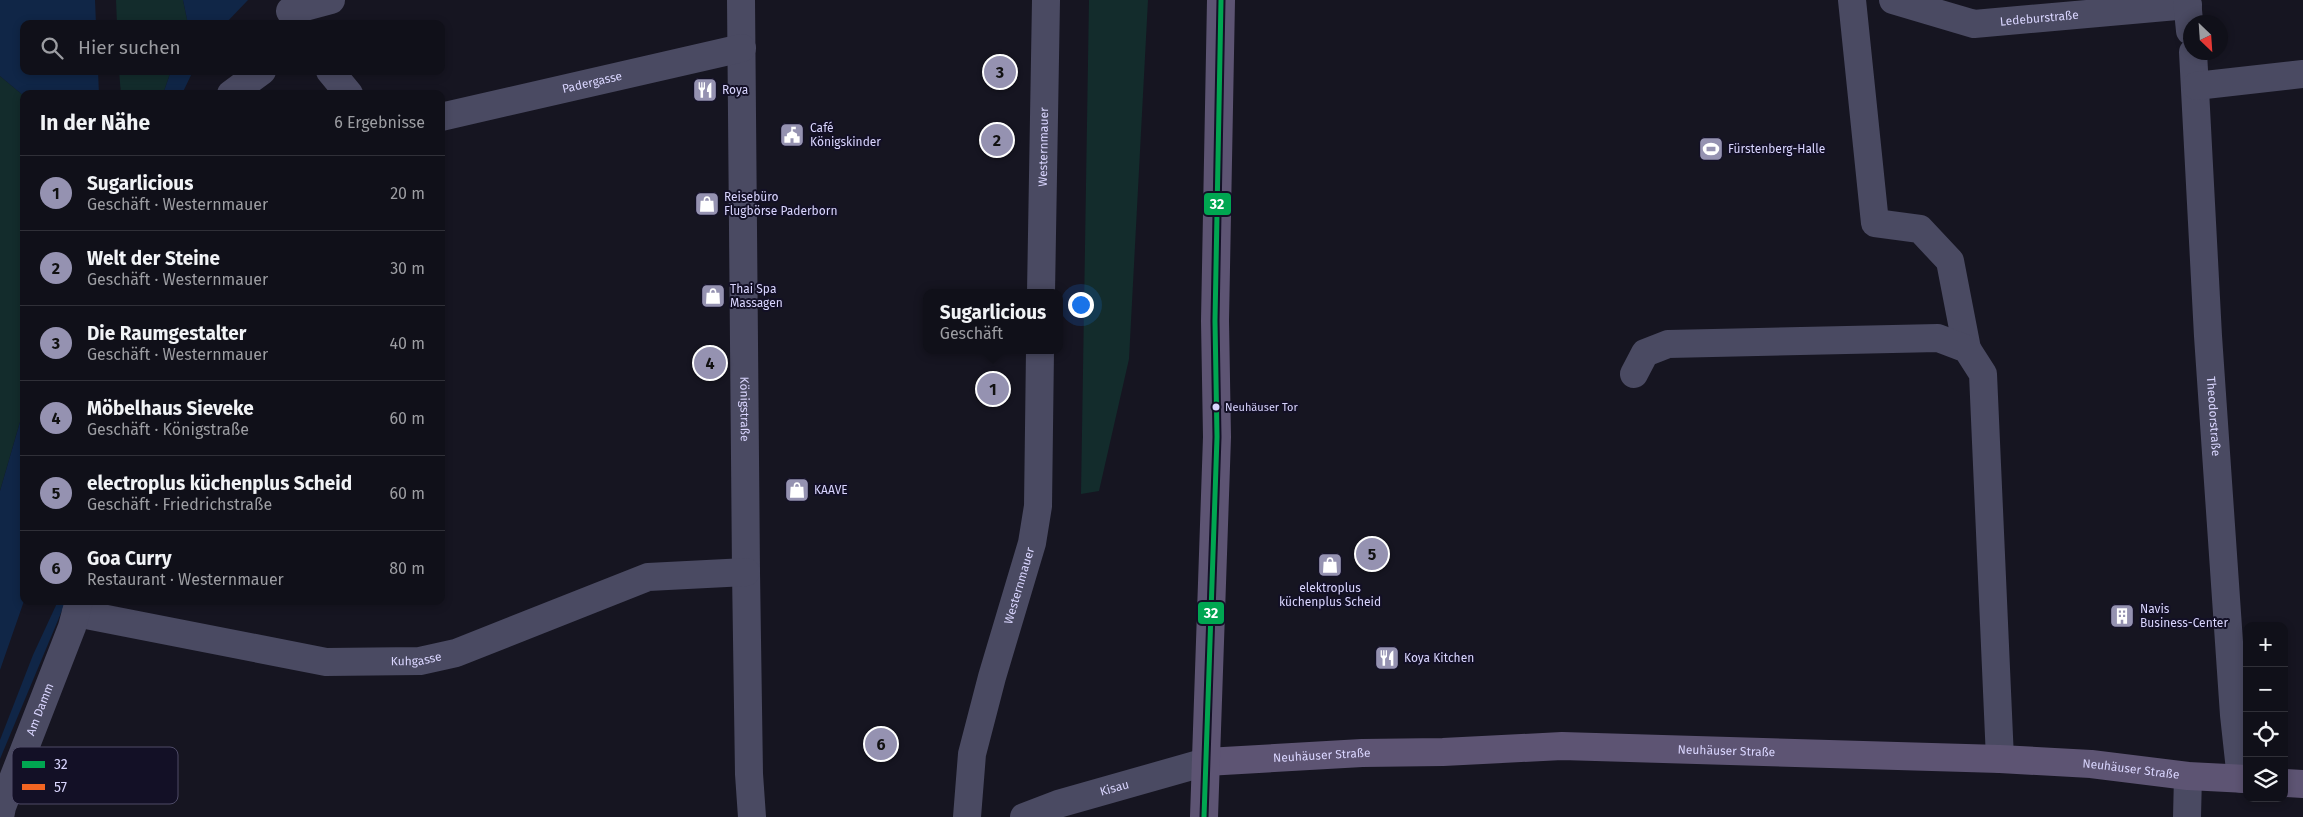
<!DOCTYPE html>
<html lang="de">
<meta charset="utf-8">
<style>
:root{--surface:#101019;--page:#1e1e26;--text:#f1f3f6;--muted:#9c9da2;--line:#303038;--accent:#9592b1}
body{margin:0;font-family:"Fira Sans",sans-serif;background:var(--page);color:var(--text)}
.controls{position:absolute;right:15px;bottom:15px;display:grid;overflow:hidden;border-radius:10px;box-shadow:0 2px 8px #0003}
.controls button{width:45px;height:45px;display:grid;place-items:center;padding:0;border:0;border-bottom:1px solid var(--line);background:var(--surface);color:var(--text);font:25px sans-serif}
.compass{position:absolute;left:2183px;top:15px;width:45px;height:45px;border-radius:50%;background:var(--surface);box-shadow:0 2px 8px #0003;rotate:155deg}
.you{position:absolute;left:1080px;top:304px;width:18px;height:18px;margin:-12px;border:4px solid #fff;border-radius:50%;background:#1a73e8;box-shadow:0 0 0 8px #1a73e833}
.badge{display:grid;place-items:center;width:32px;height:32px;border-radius:50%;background:var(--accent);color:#111;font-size:16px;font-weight:700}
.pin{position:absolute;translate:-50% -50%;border:2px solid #fff;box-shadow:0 1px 5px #0006}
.popup{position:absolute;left:923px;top:289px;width:140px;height:65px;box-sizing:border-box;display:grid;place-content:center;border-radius:10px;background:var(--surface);filter:drop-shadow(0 1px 4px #0005);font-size:16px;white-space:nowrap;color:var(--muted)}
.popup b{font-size:19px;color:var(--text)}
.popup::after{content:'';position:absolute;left:50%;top:100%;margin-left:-10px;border:10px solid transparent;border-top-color:var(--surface)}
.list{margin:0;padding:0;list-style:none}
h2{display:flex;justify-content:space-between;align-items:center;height:65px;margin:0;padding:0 20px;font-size:21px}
h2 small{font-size:16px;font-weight:400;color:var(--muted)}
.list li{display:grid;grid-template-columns:32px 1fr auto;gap:15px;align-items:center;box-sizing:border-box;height:75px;padding:0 20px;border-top:1px solid var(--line)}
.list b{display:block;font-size:19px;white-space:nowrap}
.list p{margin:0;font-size:16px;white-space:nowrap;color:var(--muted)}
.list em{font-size:16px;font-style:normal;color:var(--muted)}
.icon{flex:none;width:28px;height:28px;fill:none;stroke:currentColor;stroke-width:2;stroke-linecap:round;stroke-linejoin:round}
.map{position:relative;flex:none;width:2303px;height:817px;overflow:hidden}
.search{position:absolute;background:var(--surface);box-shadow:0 2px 8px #0003;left:20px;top:20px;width:425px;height:55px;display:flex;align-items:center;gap:12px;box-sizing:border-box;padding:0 18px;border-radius:10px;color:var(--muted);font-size:19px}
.panel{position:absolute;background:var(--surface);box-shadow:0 2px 8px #0003;left:20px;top:90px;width:425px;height:515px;border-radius:10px}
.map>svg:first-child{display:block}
</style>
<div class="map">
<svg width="2303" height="817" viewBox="0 0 2303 817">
<rect width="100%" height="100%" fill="#161521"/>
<!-- green -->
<g fill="#132c2c">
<polygon points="116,0 183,0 188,24 117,24"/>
<polygon points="1089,0 1148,0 1129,359 1099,491 1081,494"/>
<polygon points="119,71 171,71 163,94 121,94"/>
<polygon points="0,76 24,96 24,385 20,422 0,491"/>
</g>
<!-- water -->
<g fill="#102647">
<polygon points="0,0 95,0 96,24 24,24 24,71 98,71 99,94 24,94 24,96 0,76"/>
<polygon points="183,0 248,0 225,24 188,24"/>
<polygon points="171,71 193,71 182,94 163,94"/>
<polygon points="24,385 24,601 0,670 0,491 20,422"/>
<polygon points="58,601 66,601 0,759 0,740 33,655"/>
</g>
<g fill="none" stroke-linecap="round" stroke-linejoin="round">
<!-- minor -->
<g stroke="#4a4a62" stroke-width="28">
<path id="s1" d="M741,0L746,572L749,774L752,817"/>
<polyline points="1852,0 1875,223 1920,229 1950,261 1967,349"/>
<path id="s2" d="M1893,0L1974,24L2188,5"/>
<polyline points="2187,0 2190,31"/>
<polyline points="290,11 331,0"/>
<path id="s3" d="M2193,52L2208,336L2234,715L2241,779"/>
<polyline points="330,71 349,94"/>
<polyline points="2196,86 2303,74"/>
<polyline points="231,94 262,71"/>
<path id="s4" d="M441,117L742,48"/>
<path id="s5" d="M1041,293L1046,0"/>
<polyline points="1634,374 1645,353 1668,344 1938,338 1967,349 1983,374 2000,759"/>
<path id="s6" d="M76,613L326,662L420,661L456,653L648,577L746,572"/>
<path id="s7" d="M0,817L2,807L72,627L79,601"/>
<path id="s8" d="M967,817L972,754L992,677L1032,543L1038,506L1040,350"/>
<path id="s9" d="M1024,817L1058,804L1206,762"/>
<polyline points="2187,817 2188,776"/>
</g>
<!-- major -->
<g stroke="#5d5473" stroke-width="28">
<path id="s10" d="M1206,762L1362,753L1443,752L1562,746L2000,759L2091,764L2188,776L2247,779"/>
<polyline points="2284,783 2303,784"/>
<polyline points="1204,817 1217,437 1215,321 1221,0"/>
</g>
<defs>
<polyline id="bus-1" points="1204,817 1217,437 1215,321 1221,0"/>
</defs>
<!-- bus-1 casing -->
<use href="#bus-1" stroke="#131026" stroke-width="9"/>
<!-- bus-1 -->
<use href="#bus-1" stroke="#00a651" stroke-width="5"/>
</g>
<!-- icons -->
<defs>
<symbol id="restaurant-square" viewBox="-11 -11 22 22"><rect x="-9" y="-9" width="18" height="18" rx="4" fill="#9592b1" stroke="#131026"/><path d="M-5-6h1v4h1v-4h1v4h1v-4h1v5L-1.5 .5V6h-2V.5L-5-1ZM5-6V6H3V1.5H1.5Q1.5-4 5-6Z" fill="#fff"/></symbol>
<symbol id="civic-square" viewBox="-11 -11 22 22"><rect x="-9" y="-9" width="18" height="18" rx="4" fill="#9592b1" stroke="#131026"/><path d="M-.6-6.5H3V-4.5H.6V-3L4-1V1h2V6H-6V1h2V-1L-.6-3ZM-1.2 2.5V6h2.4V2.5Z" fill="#fff"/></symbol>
<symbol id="stadium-square" viewBox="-11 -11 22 22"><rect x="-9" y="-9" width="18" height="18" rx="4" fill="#9592b1" stroke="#131026"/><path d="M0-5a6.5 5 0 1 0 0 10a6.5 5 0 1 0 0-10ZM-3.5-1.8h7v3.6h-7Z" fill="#fff"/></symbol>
<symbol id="shop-square" viewBox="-11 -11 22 22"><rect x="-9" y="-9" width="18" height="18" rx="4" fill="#9592b1" stroke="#131026"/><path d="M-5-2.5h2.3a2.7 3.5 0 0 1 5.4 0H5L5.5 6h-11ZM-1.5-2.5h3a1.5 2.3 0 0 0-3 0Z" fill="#fff"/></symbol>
<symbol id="building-square" viewBox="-11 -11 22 22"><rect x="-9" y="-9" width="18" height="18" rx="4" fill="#9592b1" stroke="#131026"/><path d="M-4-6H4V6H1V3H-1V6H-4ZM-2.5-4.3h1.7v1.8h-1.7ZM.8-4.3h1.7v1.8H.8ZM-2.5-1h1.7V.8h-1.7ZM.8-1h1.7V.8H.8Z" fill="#fff"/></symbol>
</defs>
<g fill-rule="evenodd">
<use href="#restaurant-square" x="691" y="76" width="28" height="28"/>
<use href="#civic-square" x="778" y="121" width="28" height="28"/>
<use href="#stadium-square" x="1697" y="135" width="28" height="28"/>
<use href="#shop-square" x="693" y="190" width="28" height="28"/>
<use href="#shop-square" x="699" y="282" width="28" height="28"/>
<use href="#shop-square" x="783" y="476" width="28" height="28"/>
<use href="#shop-square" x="1316" y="551" width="28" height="28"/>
<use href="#building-square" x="2108" y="602" width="28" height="28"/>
<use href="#restaurant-square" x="1373" y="644" width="28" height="28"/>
</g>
<!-- markers -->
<circle fill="#d9d5fe" stroke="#131026" stroke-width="2" cx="1216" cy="407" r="4.5"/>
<g text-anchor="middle" stroke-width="4" stroke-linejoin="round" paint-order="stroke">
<!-- bus labels -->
<g font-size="11" fill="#d9d5fe" stroke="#131026" text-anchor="start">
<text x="1225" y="411">Neuhäuser Tor</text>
</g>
<!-- street labels -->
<g font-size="12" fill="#d9d5fe" stroke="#131026">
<text dy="4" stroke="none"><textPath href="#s2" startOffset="150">Ledeburstraße</textPath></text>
<text dy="4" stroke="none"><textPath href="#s4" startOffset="155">Padergasse</textPath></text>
<text dy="4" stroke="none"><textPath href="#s5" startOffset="146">Westernmauer</textPath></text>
<text dy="4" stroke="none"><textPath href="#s1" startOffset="409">Königstraße</textPath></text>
<text dy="4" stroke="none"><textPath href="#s3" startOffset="365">Theodorstraße</textPath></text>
<text dy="4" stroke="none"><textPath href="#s8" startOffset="238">Westernmauer</textPath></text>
<text dy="4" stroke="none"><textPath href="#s6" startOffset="345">Kuhgasse</textPath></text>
<text dy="4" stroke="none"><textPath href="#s7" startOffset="115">Am Damm</textPath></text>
<text dy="4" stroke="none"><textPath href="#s10" startOffset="521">Neuhäuser Straße</textPath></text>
<text dy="4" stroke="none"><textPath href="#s10" startOffset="116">Neuhäuser Straße</textPath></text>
<text dy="4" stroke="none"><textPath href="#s10" startOffset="926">Neuhäuser Straße</textPath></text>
<text dy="4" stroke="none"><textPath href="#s9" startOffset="95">Kisau</textPath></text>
</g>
<!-- poi labels -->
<g font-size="12" fill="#d9d5fe" stroke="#131026" text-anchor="start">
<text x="722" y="94">Roya</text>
<text x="810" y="132">Café<tspan x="810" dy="14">Königskinder</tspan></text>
<text x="1728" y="153">Fürstenberg-Halle</text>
<text x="724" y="201">Reisebüro<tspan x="724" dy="14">Flugbörse Paderborn</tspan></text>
<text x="730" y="293">Thai Spa<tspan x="730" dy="14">Massagen</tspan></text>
<text x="814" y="494">KAAVE</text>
<text x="1330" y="592" text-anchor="middle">elektroplus<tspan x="1330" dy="14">küchenplus Scheid</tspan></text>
<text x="2140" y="613">Navis<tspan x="2140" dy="14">Business-Center</tspan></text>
<text x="1404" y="662">Koya Kitchen</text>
</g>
</g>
<!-- legend -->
<rect x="12" y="747" width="166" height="57" rx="8" fill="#131026" stroke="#4e4b67" stroke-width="1"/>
<rect x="22" y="761" width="23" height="7" fill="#00a651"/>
<rect x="22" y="784" width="23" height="6" fill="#f26522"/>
<g font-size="14" fill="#d9d5fe">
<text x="54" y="769">32</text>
<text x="54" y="792">57</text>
</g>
<g stroke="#131026" stroke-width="2">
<rect x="1203" y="192" width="29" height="24" rx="5" fill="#00a651"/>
<rect x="1197" y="601" width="28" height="24" rx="5" fill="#00a651"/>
</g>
<g font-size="14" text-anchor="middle" font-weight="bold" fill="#fff">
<text x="1217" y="209">32</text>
<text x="1211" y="618">32</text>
</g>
</svg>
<div class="controls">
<button>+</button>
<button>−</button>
<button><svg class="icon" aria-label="locate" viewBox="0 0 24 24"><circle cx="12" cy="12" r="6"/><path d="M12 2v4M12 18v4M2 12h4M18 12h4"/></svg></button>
<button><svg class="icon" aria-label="layers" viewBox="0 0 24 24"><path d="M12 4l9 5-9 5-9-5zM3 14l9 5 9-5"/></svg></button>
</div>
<svg class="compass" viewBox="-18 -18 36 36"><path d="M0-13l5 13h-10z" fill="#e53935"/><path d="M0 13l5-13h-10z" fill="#9c9da2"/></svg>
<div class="you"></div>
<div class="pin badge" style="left:993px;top:389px">1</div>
<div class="popup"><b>Sugarlicious</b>Geschäft</div>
<div class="pin badge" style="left:997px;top:140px">2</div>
<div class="pin badge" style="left:1000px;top:72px">3</div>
<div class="pin badge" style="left:710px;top:363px">4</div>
<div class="pin badge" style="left:1372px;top:554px">5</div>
<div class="pin badge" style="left:881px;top:744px">6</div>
<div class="search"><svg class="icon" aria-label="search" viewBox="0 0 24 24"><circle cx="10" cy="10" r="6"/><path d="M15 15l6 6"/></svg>Hier suchen</div>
<section class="panel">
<h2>In der Nähe<small>6 Ergebnisse</small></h2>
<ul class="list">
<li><span class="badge">1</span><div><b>Sugarlicious</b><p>Geschäft · Westernmauer</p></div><em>20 m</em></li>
<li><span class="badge">2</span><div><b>Welt der Steine</b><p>Geschäft · Westernmauer</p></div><em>30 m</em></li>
<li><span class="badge">3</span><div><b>Die Raumgestalter</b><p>Geschäft · Westernmauer</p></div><em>40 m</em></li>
<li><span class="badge">4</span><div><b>Möbelhaus Sieveke</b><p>Geschäft · Königstraße</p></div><em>60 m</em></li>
<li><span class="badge">5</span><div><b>electroplus küchenplus Scheid</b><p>Geschäft · Friedrichstraße</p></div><em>60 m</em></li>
<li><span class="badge">6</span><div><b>Goa Curry</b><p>Restaurant · Westernmauer</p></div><em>80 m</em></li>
</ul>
</section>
</div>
